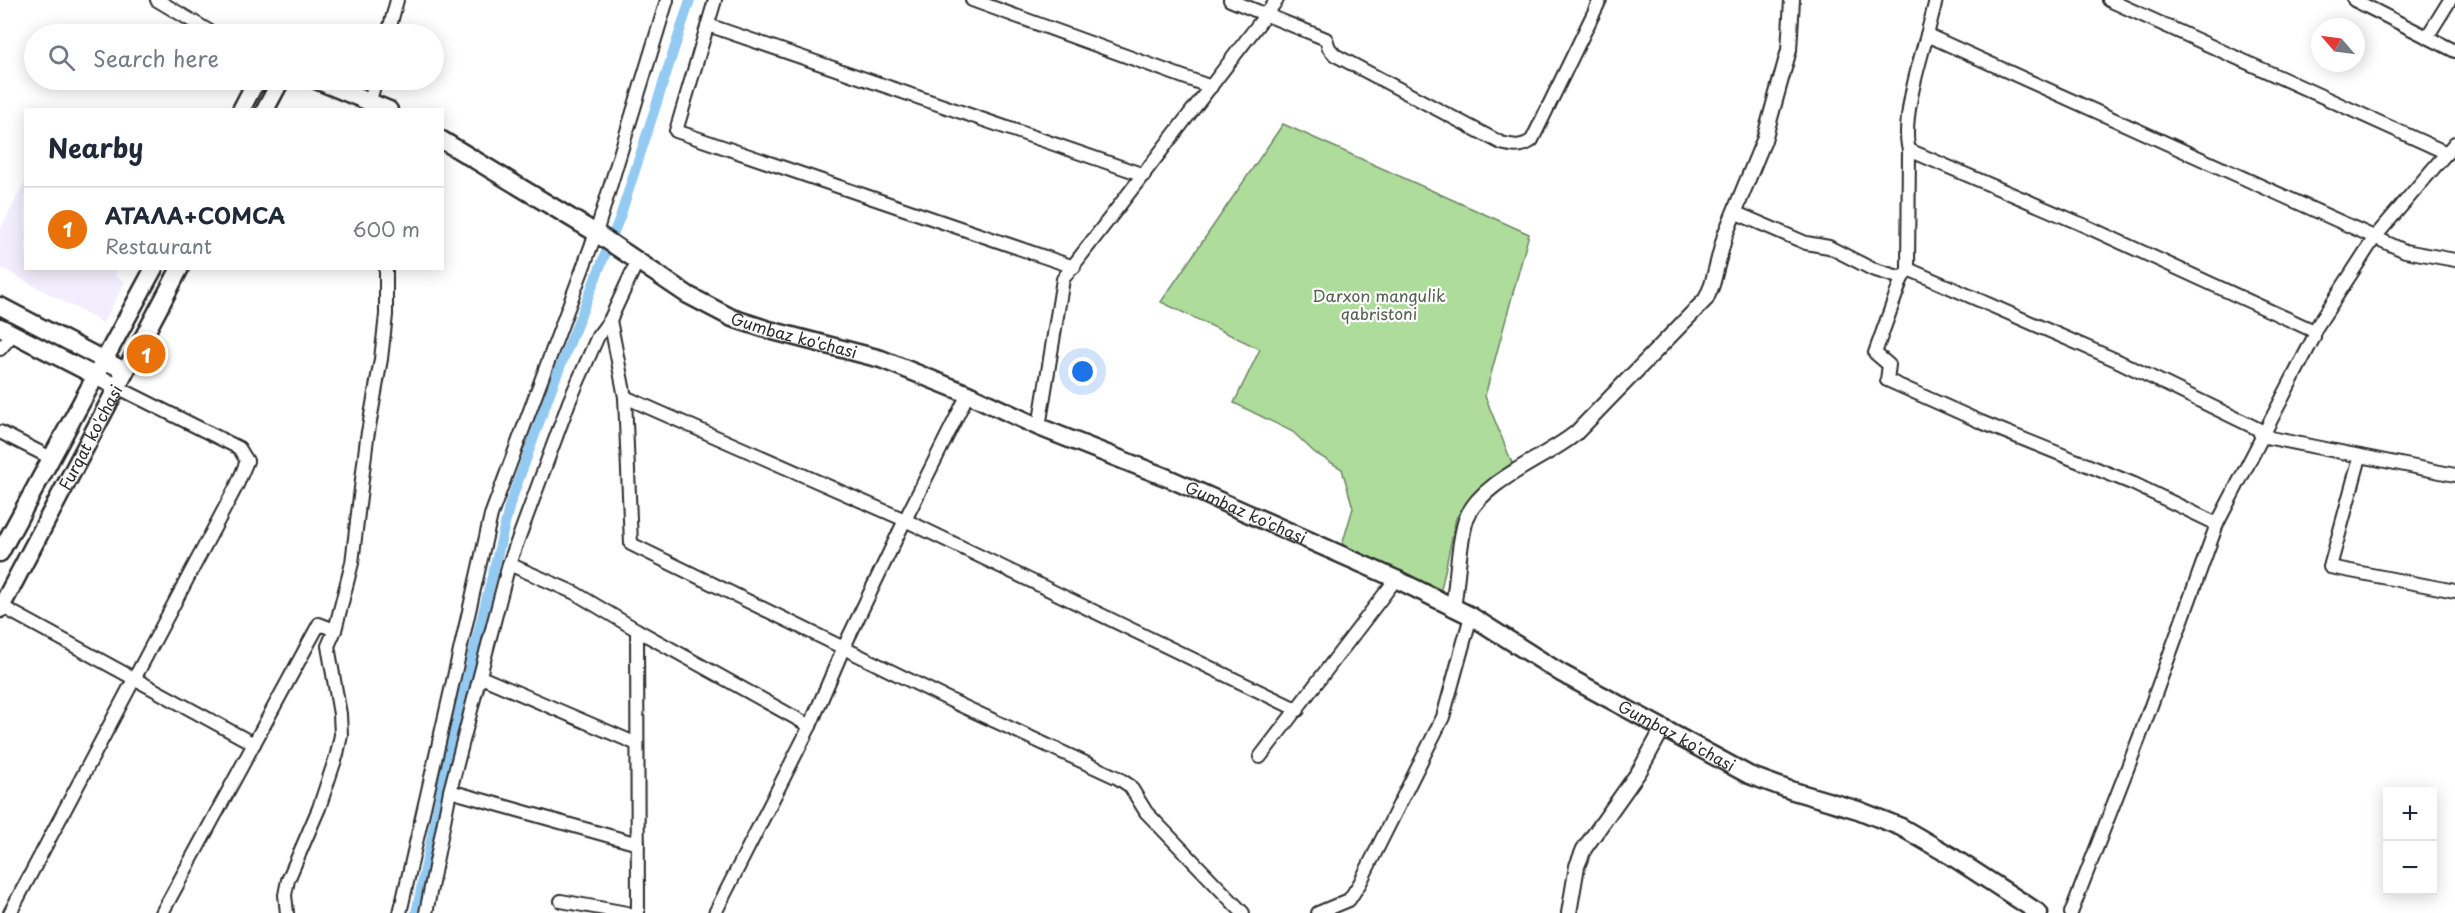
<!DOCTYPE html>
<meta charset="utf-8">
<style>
:root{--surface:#fff;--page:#f2f2f3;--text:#1f2937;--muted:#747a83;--line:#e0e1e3;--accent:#7c3aed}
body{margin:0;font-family:"Playpen Sans",sans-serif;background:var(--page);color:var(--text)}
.controls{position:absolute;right:18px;bottom:18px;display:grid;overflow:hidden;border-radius:0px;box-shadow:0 3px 15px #0003}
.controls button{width:54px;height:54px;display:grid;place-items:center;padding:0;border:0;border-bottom:2px solid var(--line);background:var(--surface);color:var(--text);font:30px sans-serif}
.compass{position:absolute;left:2311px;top:18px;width:54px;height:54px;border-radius:50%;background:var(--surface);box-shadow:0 3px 15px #0003;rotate:298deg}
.you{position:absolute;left:1083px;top:372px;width:21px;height:21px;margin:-15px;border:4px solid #fff;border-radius:50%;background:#1a73e8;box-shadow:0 0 0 9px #1a73e833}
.badge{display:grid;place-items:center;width:39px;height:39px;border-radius:50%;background:var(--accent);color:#fff;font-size:20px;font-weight:700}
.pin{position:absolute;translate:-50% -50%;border:3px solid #fff;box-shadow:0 2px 6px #0006}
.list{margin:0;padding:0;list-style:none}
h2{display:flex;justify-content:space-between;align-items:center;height:78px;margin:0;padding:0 24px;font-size:26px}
h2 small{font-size:20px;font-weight:400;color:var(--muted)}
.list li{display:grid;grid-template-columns:39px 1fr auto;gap:18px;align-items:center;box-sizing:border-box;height:84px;padding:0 24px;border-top:2px solid var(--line)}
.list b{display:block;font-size:22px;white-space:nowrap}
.list p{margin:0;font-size:20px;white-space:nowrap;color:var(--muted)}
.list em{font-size:20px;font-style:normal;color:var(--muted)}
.icon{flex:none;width:33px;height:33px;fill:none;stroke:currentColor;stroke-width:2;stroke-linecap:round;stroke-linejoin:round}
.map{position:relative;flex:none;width:2455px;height:913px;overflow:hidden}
.search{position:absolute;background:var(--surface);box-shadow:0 3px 15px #0003;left:24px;top:24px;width:420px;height:66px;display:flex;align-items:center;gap:15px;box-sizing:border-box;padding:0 21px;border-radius:33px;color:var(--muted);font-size:22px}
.panel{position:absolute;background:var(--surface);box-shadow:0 3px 15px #0003;left:24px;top:108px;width:420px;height:162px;border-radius:0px}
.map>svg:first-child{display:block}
</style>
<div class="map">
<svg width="2455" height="913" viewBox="0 0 2455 913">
<rect width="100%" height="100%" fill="#fff"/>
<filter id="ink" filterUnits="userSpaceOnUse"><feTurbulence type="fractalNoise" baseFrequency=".0167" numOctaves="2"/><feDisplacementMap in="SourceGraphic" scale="12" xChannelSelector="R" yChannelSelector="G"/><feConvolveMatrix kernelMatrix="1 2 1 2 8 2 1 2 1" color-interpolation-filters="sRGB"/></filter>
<g filter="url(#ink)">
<!-- built -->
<polygon fill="#f2eefd" points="25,182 26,268 118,269 114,276 125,282 103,323 0,267 0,230"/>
<!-- green -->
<polygon fill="#aedc9b" stroke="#6c8463" stroke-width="1.5" points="1283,124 1529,234 1485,396 1512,463 1474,493 1456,518 1441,590 1342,545 1353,508 1342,469 1315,453 1293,432 1234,403 1260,349 1161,302"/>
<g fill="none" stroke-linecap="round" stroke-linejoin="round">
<!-- canal -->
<polyline stroke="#93caf2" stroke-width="10" points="416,913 452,739 510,504 551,390 620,217 690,0"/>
<defs>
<g id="minor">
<polyline points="157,0 214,34"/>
<polyline points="715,0 676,131 1074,267"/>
<polyline points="972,0 1211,87"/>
<path d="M1230,0L1326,39L1329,48L1335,55L1501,143C1513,146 1522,148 1532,140L1600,0"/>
<polyline points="2109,0 2447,153"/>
<polyline points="2354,0 2455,51"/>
<polyline points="708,25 1144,175"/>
<polyline points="388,34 397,0"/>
<polyline points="1927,35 1936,0"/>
<polyline points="2427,37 2450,0"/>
<polyline points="370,100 376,80"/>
<polyline points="1909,150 2081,224 2314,331"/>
<polyline points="1734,212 1806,243 1829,247 1872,269 1902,278 1906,273"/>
<path d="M2455,260L2405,251L1927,35C1919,63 1901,122 1909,150L1908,269L2116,360L2258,429L2261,436L2455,475"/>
<polyline points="1902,278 1875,353 1889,365 1887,380 1981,422 2134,484 2217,524"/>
<polyline points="610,320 625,397 631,544 958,704 1118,778 1130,786 1146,812 1243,913"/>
<polyline points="0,349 13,334"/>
<polyline points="625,397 905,520 1298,710"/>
<polyline points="1039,427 1063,279 1277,0"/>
<polyline points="0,432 51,458"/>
<polyline points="2360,457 2330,567 2455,591"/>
<polyline points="509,564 575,593 637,630 638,913"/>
<polyline points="1,606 254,744"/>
<polyline points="637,630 810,726"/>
<polyline points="481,677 637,744"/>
<polyline points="1260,757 1396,579"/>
<polyline points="450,791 638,844"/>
<polyline points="561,901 627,913"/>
<polyline points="10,913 237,485 247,461 239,448 117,387"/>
<polyline points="162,913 319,624 335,630"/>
<polyline points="287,913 285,895 288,880 319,808 337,754 341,735 340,714 328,646 335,630 352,563 367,438 381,359 386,315 386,268"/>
<polyline points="400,913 491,515 596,233 667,0"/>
<polyline points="426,913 450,791 509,564 569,402 598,336 610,320 637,262"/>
<polyline points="715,913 810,726 843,649 905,520 968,394"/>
<polyline points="1318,913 1349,900 1360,883 1443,717 1471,616"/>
<polyline points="2071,913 2140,736 2217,524 2314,337 2314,331 2375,237 2455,143"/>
</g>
<g id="tertiary">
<path d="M1453,608C1457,584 1459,537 1467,517C1483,480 1546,458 1576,433L1706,299L1712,285L1725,235L1764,140L1789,50L1792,0"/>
<polyline points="1569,913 1577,866 1584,849 1640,770 1663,728"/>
</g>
<g id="secondary">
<polyline points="316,80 389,110"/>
<polyline points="241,110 253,87 260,80"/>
<polyline points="265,110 281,80"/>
<path id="s1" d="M442,140L596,233L688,295L732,318L769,330L881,359L968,394L1039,427L1168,478L1396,579L1471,616L1561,673L1749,775L1790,790L1858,810L1901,827L1951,856L2039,913"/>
<polyline points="0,306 125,371"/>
<polyline points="0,327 117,387"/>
<polyline points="0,553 154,268"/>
<path id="s2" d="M0,609L180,268"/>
</g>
</defs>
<!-- minor casing -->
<use href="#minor" stroke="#2b2b2b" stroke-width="16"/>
<!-- tertiary casing -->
<use href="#tertiary" stroke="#2b2b2b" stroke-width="18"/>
<!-- secondary casing -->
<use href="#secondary" stroke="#2b2b2b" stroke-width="21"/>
<!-- minor -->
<use href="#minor" stroke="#fff" stroke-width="12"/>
<!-- tertiary -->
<use href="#tertiary" stroke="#fff" stroke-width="14"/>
<!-- secondary -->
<use href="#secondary" stroke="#fff" stroke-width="16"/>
</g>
</g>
<g text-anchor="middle" stroke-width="4.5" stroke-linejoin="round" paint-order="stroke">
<!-- park labels -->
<g font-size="16" fill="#52604d" stroke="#fff">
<text x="1379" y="302">Darxon mangulik<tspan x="1379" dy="18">qabristoni</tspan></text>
</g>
<!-- street labels -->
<g font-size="16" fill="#2b2b2b" stroke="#fff">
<text dy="6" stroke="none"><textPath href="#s1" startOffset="405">Gumbaz ko'chasi</textPath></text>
<text dy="6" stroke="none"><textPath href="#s2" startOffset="194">Furqat ko'chasi</textPath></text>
<text dy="6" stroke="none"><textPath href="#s1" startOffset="891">Gumbaz ko'chasi</textPath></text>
<text dy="6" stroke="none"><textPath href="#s1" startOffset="1377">Gumbaz ko'chasi</textPath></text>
</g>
</g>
</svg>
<div class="controls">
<button>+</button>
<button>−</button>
</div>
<svg class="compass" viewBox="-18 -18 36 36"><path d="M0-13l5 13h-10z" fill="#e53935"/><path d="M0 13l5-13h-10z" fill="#747a83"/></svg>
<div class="you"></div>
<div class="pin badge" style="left:146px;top:354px;background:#e8710a">1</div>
<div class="search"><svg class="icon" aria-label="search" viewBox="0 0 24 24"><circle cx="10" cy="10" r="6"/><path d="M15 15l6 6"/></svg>Search here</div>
<section class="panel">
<h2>Nearby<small></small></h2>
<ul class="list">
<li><span class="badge" style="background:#e8710a">1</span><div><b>АТАЛА+СОМСА</b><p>Restaurant</p></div><em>600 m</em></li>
</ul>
</section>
</div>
